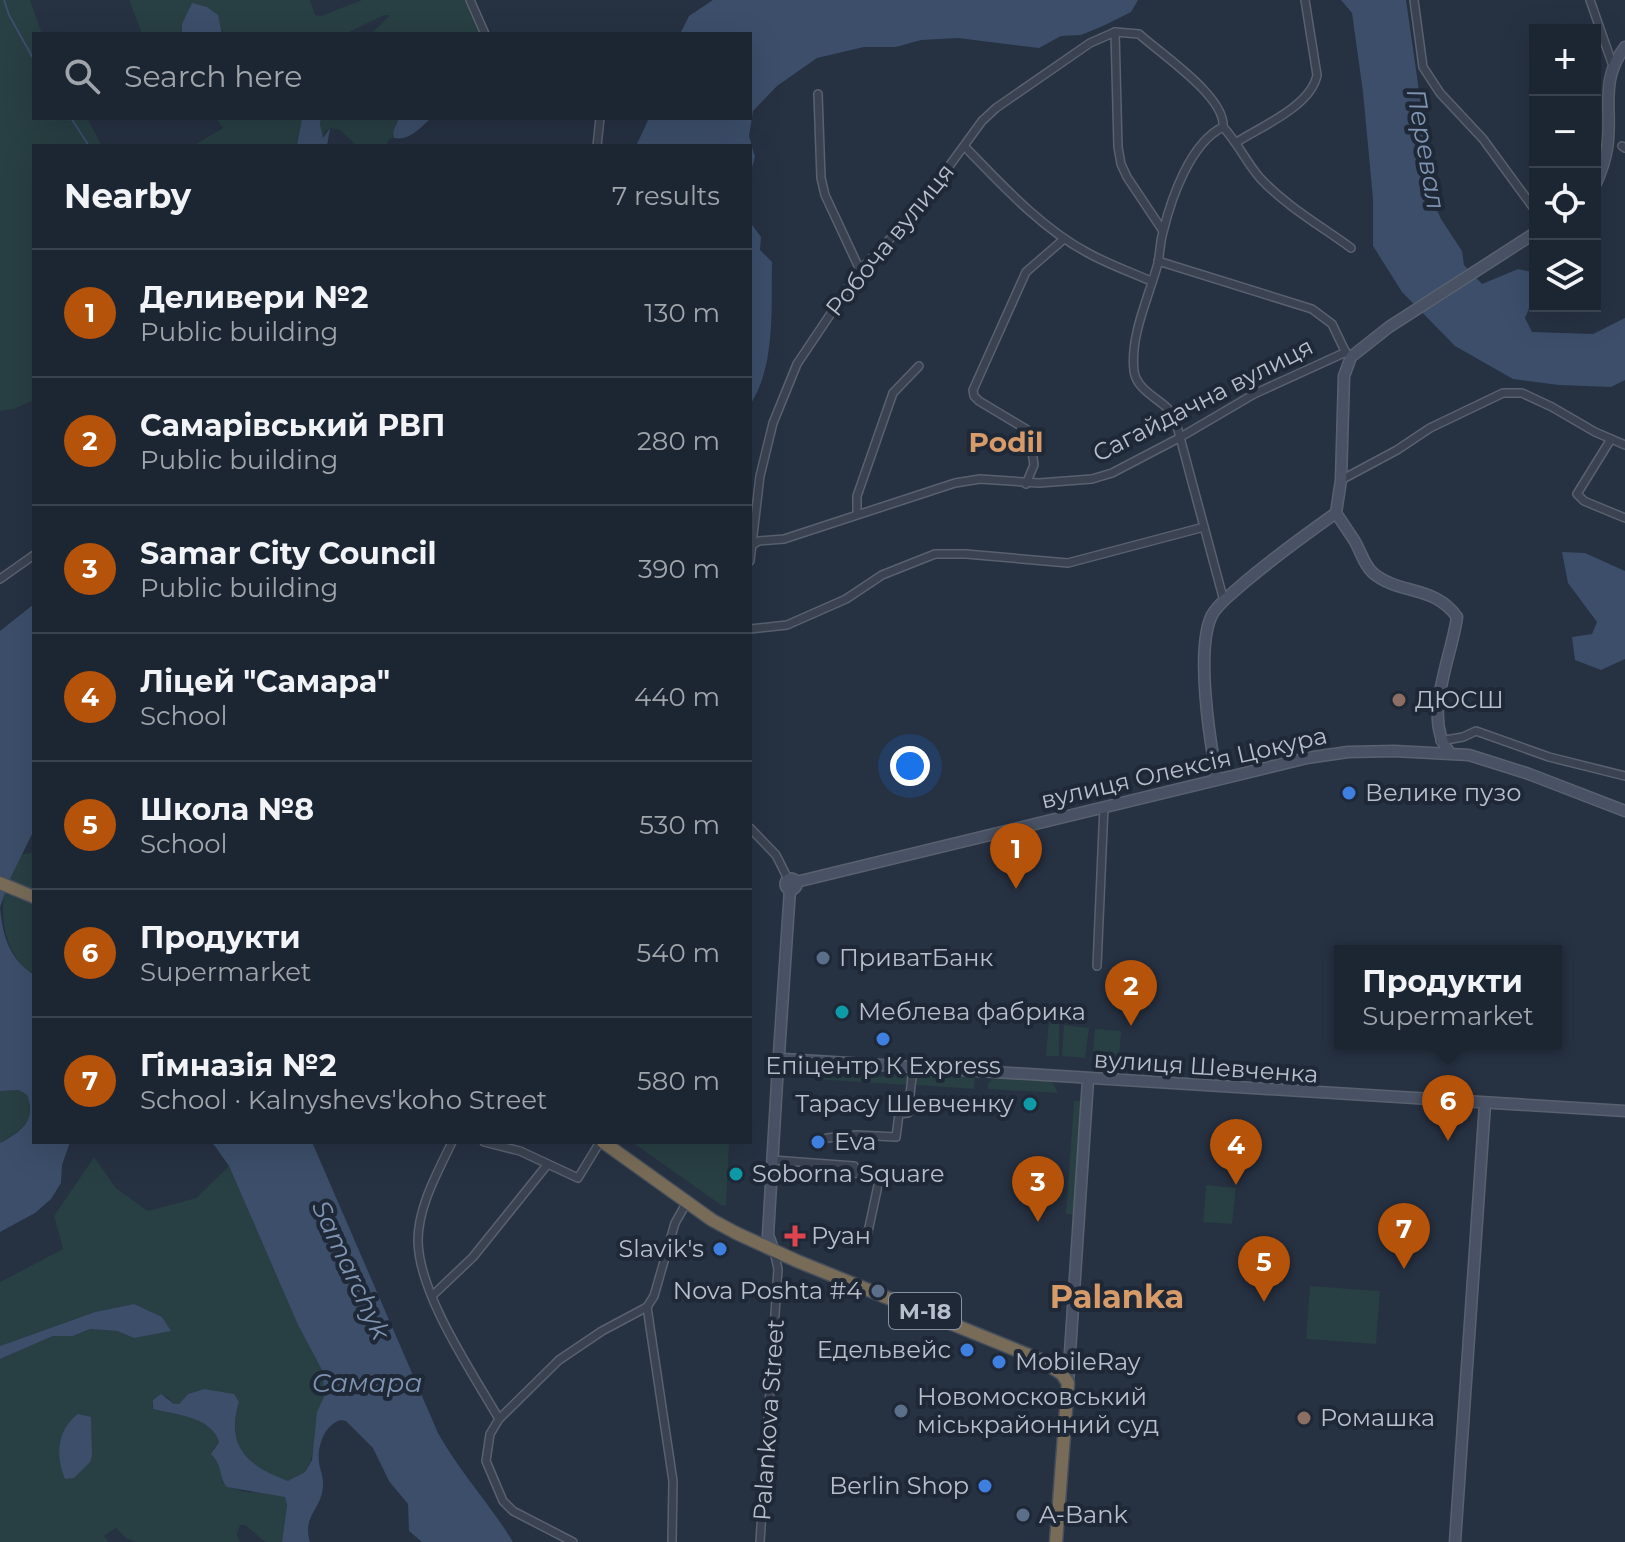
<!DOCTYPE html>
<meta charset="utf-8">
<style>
:root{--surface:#1c2532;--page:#252d3a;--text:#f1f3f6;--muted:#a0a5ac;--line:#3a424d;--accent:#b45309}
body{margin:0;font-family:Montserrat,sans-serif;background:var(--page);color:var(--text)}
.controls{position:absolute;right:24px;top:24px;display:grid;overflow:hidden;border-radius:0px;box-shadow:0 8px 32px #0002}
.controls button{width:72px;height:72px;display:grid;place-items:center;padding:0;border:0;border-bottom:2px solid var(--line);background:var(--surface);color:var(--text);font:40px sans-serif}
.you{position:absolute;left:910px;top:766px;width:28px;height:28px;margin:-20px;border:6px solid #fff;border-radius:50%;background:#1a73e8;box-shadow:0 0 0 12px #1a73e833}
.badge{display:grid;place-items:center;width:52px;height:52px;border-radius:50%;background:var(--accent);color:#fff;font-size:26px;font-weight:700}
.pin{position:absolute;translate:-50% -66px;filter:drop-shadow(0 2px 4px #0008)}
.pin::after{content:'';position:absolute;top:42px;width:28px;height:24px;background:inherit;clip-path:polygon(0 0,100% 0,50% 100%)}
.popup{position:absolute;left:1334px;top:945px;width:228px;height:104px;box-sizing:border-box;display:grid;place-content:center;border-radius:0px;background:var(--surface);filter:drop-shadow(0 2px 6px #0005);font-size:26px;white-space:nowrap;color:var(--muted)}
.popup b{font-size:30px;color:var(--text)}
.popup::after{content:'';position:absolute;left:50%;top:100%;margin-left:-16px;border:16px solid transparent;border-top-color:var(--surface)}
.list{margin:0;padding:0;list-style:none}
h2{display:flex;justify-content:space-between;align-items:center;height:104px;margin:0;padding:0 32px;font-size:34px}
h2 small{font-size:26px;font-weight:400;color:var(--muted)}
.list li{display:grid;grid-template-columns:52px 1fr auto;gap:24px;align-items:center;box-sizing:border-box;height:128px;padding:0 32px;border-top:2px solid var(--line)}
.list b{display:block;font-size:30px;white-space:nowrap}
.list p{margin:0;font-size:26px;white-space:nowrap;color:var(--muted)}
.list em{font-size:26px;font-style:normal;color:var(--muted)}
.icon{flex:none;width:44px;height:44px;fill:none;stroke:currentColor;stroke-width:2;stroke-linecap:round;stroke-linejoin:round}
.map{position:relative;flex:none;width:1625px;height:1542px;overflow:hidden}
.search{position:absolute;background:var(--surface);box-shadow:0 8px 32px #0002;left:32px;top:32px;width:720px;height:88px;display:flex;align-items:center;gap:20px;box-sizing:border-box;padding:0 28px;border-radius:0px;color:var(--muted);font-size:30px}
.panel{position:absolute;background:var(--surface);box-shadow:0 8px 32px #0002;left:32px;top:144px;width:720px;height:1000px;border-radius:0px}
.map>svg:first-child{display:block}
</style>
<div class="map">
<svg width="1625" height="1542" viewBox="0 0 1625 1542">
<rect width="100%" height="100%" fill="#263142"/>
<!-- green -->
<g fill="#283f43" fill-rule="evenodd">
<polygon points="0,0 30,0 42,34 34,34 34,118 87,118 102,146 34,146 34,400 14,409 0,411"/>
<polygon points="129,0 310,0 315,15 321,16 362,0 465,0 482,34 371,34 390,15 384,15 345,34 222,34 223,30 182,24 182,34 142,34"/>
<polygon points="216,118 302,118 297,146 193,146 223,128"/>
<polygon points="321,118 399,118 393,132 394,138 389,139 386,146 357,146 340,130 330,128 325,132 323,140 320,124"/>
<polygon points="32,853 34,854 34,889 10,879 22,854"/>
<path d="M4,893L34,905V975C7,957 0,925 4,893Z"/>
<polygon points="1049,1019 1059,1019 1059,1056 1046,1056"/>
<polygon points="1064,1025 1089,1028 1085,1058 1062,1056"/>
<polygon points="1095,1029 1121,1031 1119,1060 1092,1059"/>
<polygon points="814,1071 883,1077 886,1072 905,1073 909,1078 908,1085 814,1079"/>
<polygon points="920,1074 975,1077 974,1089 916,1085 916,1077"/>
<polygon points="994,1077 1052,1081 1058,1093 988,1089 988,1084"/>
<path d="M19,1090L27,1095C37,1121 20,1131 0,1143V1091Z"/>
<polygon points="1074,1101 1082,1101 1074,1214 1066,1214"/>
<polygon points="632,1142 729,1142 726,1206 721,1205"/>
<path d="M94,1157L116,1188L148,1211L196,1198L229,1166L298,1325L323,1372L324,1398L311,1460L305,1472L288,1482C248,1465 225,1447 239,1402L204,1389L188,1394L179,1404H174L166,1396L152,1405L153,1409C175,1415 211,1416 219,1442L213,1449L220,1464L222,1482L244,1492L277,1493L285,1497L287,1505L282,1542H265L245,1525H240L237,1534L240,1542H135L126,1538L116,1528L104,1536L109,1542H0V1359L53,1336H73L90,1329L117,1331L134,1338L171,1330L134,1304L95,1312L0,1346V1282L63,1249L54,1216ZM91,1417V1432L60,1461V1439Z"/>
<polygon points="1206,1185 1236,1188 1232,1224 1203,1222"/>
<polygon points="1310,1286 1380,1291 1376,1344 1306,1339"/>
</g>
<!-- water -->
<g fill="#3c4e6a">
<polygon points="713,0 1138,0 1131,12 1103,26 1081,35 1061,36 1039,48 958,38 921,40 896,47 864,47 817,58 777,86 753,111 749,136 755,157 750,174 750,146 636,146 649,118 750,118 750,34 680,34 689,16"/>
<polygon points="1341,0 1406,0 1427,147 1431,197 1441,219 1462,251 1464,265 1482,284 1518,269 1532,272 1530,306 1525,318 1532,332 1593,334 1625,318 1625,380 1611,387 1559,385 1513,379 1455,346 1402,292 1373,246 1373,199 1363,92 1352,13"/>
<polygon points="192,3 207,7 218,15 222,34 182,34 182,24"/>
<polygon points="302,118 321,118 320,124 323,138 330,128 327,146 297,146"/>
<path d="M399,118H431C420,128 410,141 394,138L393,132Z"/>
<path d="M750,222L761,237L760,250L772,262C771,308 776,365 750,405Z"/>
<polygon points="1562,552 1585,553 1625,571 1625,659 1601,670 1575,660 1572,637 1592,634 1597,622 1568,583"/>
<polygon points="34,604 34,830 10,879 0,907 0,631"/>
<path d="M0,908C3,937 9,958 34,975V1142H70L62,1165L61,1183L51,1199L35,1213L0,1232V1143C21,1132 37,1120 27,1095L19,1090L0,1091Z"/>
<path d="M212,1142H312L438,1433C459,1471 490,1504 513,1542H422L409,1531L408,1504L389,1481L373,1448L346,1421L341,1420C325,1424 317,1446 319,1462C320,1470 324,1478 323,1487C321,1510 302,1516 310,1542H282L287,1505L285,1497L227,1487C218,1478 224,1467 211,1454L219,1442C211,1416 175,1415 153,1409V1400L161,1394L174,1404H179L188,1394L204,1389L234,1394L239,1402C225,1447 248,1466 288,1481L305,1472L312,1460L317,1412L324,1397L323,1372L298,1325L229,1166Z"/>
<polygon points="134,1304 162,1317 171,1331 134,1338 117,1331 90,1329 73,1336 53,1336 0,1359 0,1346 95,1312"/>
<path d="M78,1414L91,1417L92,1456L90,1462L74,1478L65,1479C55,1455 57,1430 78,1414Z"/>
</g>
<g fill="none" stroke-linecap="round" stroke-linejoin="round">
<!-- stream -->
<g stroke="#3c4e6a" stroke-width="2">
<polyline points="4,0 9,15 34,60"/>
<polyline points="71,118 89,146"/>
</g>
<defs>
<g id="street">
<polyline points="470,0 485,34"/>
<polyline points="1414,0 1423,67 1440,93 1483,139 1535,210"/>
<polyline points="1590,0 1613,66"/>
<polyline points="1115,32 1118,147 1121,164 1127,177 1163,231"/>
<polyline points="818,94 821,178 825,195 860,270"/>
<path d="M1223,127C1190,143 1171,199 1163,232C1160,242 1160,253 1158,263C1149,297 1130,334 1134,371C1137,392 1162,399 1174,415L1224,601"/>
<path d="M1223,127C1238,143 1246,162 1260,178C1286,206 1321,226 1351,248"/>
<path d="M1237,142C1262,126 1311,106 1317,75L1305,0"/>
<polyline points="597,146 600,118"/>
<polyline points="1622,146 1625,148"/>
<path d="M965,147C1002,185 1041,228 1088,253C1108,264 1130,272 1151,281"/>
<polyline points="1158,261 1312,309 1332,324 1346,353"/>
<polyline points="1611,439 1577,494 1584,501 1625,518"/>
<polyline points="1341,480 1397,450 1430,428 1503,393 1522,393 1552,407 1595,432 1625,445"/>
<polyline points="1026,484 1034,465 1029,431 979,401 974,396 973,390 1026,272 1064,239"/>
<polyline points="857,514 857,496 893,393 919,366"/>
<polyline points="752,545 759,541 784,539 955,483 980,479 1039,483 1092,479 1112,473 1179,438 1254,394 1346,352"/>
<path d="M750,561L760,476L773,423L797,364L860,270L915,213L982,121L996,108L1090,43L1115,32L1139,34C1161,54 1226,97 1223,127"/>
<polyline points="0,579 34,555"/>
<polyline points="750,629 787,625 846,599 882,575 935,554 966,554 1068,563 1204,527"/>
<polyline points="1440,741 1463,737 1476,731 1549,757 1625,776"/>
<polyline points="750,828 776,855 788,879"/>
<polyline points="1097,966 1104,806"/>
<polyline points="827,1138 857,1135 896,1137 899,1114 908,1113 913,1068"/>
<path d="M452,1142C438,1172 418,1206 418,1241C419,1295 472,1372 499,1419"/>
<polyline points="484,1142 520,1151 578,1178 600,1142"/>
<polyline points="772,1160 854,1166 854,1173 880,1176 866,1241"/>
<polyline points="432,1296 473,1257 547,1165"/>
<polyline points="647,1307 673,1481 672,1542"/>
<polyline points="573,1542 513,1511 503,1501 486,1461 490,1434 499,1419 559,1360 602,1331 647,1307 654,1296 675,1223 687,1202"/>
<polyline points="760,1542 778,1269 774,1251"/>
</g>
<g id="secondary">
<path d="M1595,185C1625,126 1591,91 1625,47"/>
<polyline points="1336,513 1341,480 1344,376 1351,357 1389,327 1535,233"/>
<path d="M1336,513C1342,522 1348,531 1354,540C1361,551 1363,564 1373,573C1399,595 1435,585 1457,617C1452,657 1421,720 1450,753"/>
<path d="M1217,779C1210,741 1195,649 1212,615C1218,604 1229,596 1238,588C1269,561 1302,537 1336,513"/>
<circle cx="791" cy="884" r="5.5"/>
<polyline points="796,882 1307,758 1348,752 1394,751 1469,755 1529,774 1625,811"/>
<polyline points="779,1054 790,889"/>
<polyline points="784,1059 1625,1111"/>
<polyline points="774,1251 768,1235 778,1065"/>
<polyline points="1068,1383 1088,1080"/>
<polyline points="1455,1542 1485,1104"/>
</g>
<g id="highway">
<polyline points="0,883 34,897"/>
<polyline points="603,1142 712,1220 736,1233 797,1261 1041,1360 1062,1374 1068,1383 1056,1542"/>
</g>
</defs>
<!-- street casing -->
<use href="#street" stroke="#59616f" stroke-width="10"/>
<!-- secondary casing -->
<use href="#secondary" stroke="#59616f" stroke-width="13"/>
<!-- highway casing -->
<use href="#highway" stroke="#454e5c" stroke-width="15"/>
<!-- street -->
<use href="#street" stroke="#3b4352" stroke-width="7"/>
<!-- secondary -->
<use href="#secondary" stroke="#495265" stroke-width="10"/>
<!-- highway -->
<use href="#highway" stroke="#786c58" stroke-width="12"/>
</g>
<!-- markers -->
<g fill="#8d6e63" stroke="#1f2837" stroke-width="3">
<circle cx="1399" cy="700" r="8"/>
<circle cx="1304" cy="1418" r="8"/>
</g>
<g fill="#3f7fe0" stroke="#1f2837" stroke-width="3">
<circle cx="1349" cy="793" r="8"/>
<circle cx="883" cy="1039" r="8"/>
<circle cx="818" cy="1142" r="8"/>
<circle cx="720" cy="1249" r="8"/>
<circle cx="967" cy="1350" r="8"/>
<circle cx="999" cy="1362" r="8"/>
<circle cx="985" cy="1486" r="8"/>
</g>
<g fill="#5c6f8a" stroke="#1f2837" stroke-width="3">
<circle cx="823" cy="958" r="8"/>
<circle cx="878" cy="1291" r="8"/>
<circle cx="901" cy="1411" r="8"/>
<circle cx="1023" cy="1515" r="8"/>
</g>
<g fill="#0f9aa8" stroke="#1f2837" stroke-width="3">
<circle cx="842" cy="1012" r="8"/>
<circle cx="1030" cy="1104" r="8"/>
<circle cx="736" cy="1174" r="8"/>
</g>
<path fill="#e0444e" stroke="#1f2837" stroke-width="3" d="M791 1224h8v8h8v8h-8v8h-8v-8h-8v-8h8z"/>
<g text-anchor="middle" stroke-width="8" stroke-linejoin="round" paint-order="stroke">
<!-- shield labels -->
<rect fill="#1f2837" stroke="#8a929f" stroke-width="2" x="889" y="1293" width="72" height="36" rx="6"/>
<g font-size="22" font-weight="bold" fill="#b8bfcc">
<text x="925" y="1319">М-18</text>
</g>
<!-- street labels -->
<g font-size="24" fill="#b8bfcc" stroke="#1f2837">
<text transform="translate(890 240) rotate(-51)" y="8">Робоча вулиця</text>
<text transform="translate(1203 400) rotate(-27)" y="8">Сагайдачна вулиця</text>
<text transform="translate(1184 768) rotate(-13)" y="8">вулиця Олексія Цокура</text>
<text transform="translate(1206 1067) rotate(4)" y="8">вулиця Шевченка</text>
<text transform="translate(769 1420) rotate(-86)" y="8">Palankova Street</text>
</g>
<!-- poi labels -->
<g font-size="24" fill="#b8bfcc" stroke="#1f2837" text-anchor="start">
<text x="1415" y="708">ДЮСШ</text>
<text x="1365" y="801">Велике пузо</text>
<text x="839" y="966">ПриватБанк</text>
<text x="858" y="1020">Меблева фабрика</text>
<text x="883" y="1074" text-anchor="middle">Епіцентр К Express</text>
<text x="1014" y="1112" text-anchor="end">Тарасу Шевченку</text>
<text x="834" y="1150">Eva</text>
<text x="752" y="1182">Soborna Square</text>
<text x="811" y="1244">Руан</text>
<text x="704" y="1257" text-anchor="end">Slavik's</text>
<text x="862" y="1299" text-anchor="end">Nova Poshta #4</text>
<text x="951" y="1358" text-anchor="end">Едельвейс</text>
<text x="1015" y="1370">MobileRay</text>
<text x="917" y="1405">Новомосковський<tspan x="917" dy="28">міськрайонний суд</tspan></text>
<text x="1320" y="1426">Ромашка</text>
<text x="969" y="1494" text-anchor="end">Berlin Shop</text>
<text x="1039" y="1523">A-Bank</text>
</g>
<!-- water labels -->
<g font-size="26" font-style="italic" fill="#7f94b2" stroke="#1f2837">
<text transform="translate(1426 149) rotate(80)" y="9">Перевал</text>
<text transform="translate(351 1270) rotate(65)" y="9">Samarchyk</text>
<text x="367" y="1392">Самара</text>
</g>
<!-- quarter labels -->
<g font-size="28" font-weight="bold" fill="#d69b68" stroke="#1f2837">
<text x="1006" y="452">Podil</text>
</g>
<!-- district labels -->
<g font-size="32" font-weight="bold" fill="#d69b68" stroke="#1f2837">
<text x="1117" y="1308">Palanka</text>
</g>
</g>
</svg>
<div class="controls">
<button>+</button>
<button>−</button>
<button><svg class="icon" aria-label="locate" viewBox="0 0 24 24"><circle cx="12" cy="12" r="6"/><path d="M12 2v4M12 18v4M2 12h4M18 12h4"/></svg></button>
<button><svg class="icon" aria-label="layers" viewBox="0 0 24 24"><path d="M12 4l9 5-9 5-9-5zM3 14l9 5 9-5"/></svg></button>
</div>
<div class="you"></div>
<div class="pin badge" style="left:1016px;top:889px">1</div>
<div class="pin badge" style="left:1131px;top:1026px">2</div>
<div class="pin badge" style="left:1038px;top:1222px">3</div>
<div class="pin badge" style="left:1236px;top:1185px">4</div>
<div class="pin badge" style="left:1264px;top:1302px">5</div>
<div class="pin badge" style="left:1448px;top:1141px">6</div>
<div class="popup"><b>Продукти</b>Supermarket</div>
<div class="pin badge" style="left:1404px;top:1269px">7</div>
<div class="search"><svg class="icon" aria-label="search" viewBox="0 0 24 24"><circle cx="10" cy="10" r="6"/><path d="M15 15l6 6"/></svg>Search here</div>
<section class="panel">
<h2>Nearby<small>7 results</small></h2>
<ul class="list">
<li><span class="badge">1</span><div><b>Деливери №2</b><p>Public building</p></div><em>130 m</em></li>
<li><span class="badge">2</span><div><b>Самарівський РВП</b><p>Public building</p></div><em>280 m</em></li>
<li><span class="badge">3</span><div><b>Samar City Council</b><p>Public building</p></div><em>390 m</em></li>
<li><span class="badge">4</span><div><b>Ліцей &quot;Самара&quot;</b><p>School</p></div><em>440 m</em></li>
<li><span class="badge">5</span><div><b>Школа №8</b><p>School</p></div><em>530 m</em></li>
<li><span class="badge">6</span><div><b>Продукти</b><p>Supermarket</p></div><em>540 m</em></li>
<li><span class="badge">7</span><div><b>Гімназія №2</b><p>School · Kalnyshevsʹkoho Street</p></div><em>580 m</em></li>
</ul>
</section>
</div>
